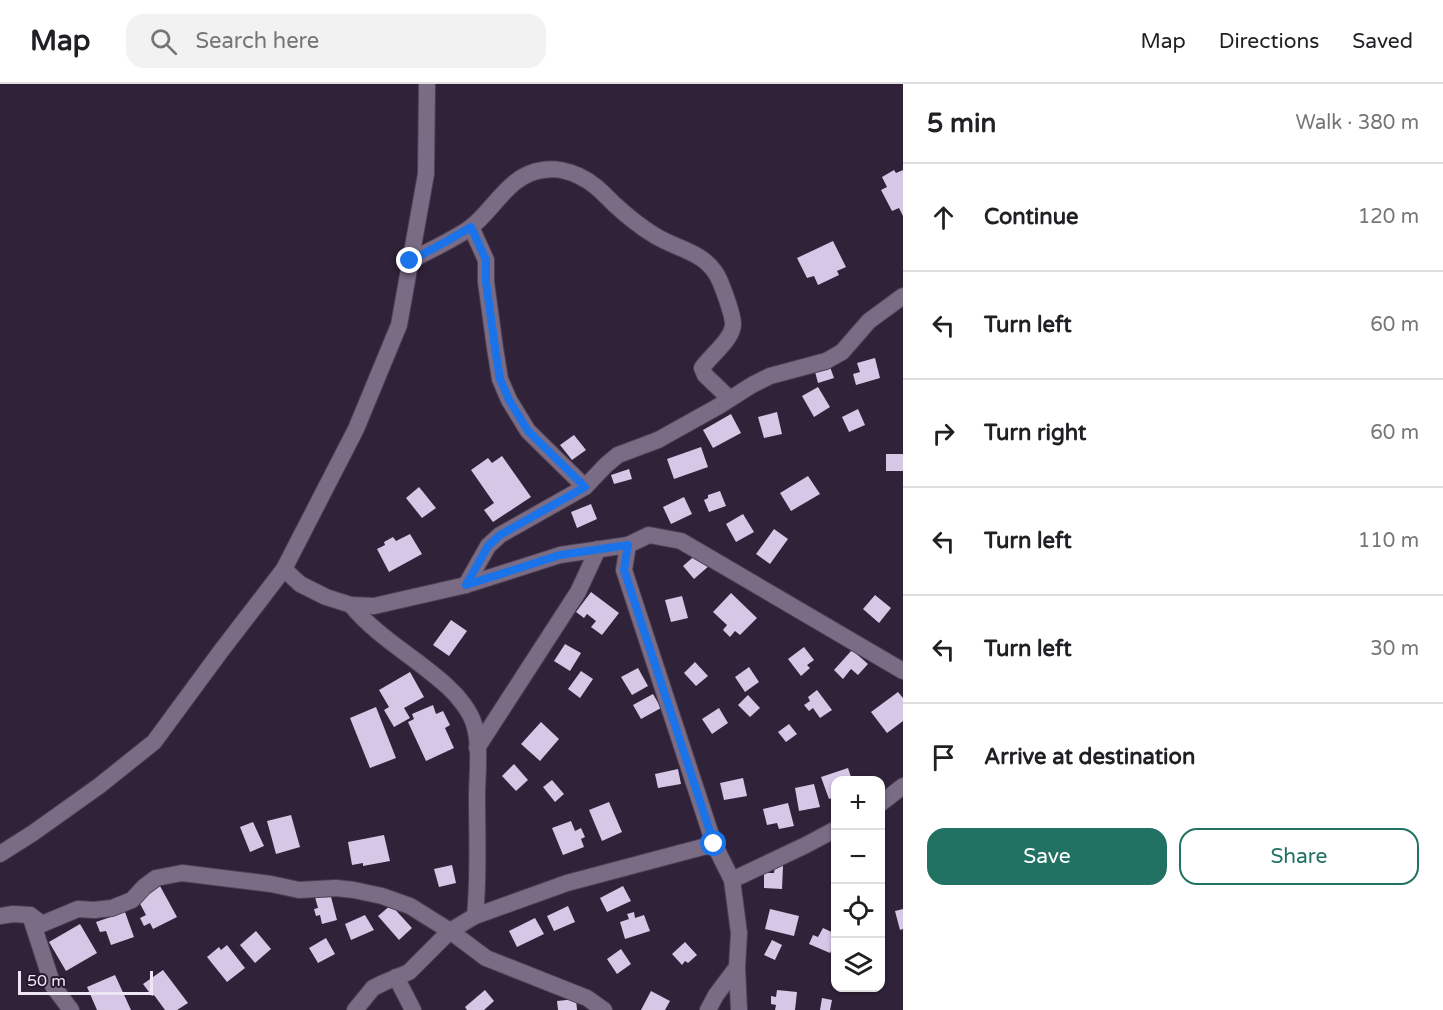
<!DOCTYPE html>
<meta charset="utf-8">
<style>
:root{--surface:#fff;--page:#f2f2f2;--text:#202124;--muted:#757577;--line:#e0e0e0;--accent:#217263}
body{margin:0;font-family:"Varela Round",sans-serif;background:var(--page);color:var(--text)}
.controls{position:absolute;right:18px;bottom:18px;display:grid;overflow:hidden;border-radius:12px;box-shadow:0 2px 4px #0004}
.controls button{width:54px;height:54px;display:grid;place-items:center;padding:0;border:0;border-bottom:2px solid var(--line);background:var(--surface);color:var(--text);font:30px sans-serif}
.scale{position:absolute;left:18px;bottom:15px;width:135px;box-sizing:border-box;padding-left:6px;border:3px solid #efe6f5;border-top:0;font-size:16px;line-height:21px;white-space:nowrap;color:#efe6f5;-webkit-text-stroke:4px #26192e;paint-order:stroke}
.stop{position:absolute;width:18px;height:18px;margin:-14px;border:4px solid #1a73e8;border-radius:50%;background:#fff}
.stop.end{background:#1a73e8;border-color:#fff;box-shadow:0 2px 6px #0008}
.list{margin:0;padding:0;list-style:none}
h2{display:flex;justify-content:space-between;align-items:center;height:78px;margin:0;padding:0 24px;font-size:26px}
h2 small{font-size:20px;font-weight:400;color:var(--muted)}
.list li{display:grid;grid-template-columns:39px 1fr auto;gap:18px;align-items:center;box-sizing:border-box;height:108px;padding:0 24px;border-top:2px solid var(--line)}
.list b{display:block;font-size:22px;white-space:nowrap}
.list em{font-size:20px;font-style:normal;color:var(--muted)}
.actions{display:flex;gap:12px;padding:18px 24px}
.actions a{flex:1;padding:14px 0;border:2px solid var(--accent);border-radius:18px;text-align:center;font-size:21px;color:var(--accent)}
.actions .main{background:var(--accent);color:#fff}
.icon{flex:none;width:33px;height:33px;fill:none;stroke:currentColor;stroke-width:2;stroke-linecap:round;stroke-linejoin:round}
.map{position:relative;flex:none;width:903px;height:926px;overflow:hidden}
header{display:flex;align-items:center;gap:36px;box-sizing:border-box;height:84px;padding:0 30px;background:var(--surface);border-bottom:2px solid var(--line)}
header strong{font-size:28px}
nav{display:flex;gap:33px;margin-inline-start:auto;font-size:21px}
.search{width:420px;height:54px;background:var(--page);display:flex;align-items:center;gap:15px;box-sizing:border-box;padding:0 21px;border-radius:18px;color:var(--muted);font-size:22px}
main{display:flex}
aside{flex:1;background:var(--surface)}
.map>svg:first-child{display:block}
</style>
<header>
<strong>Map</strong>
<div class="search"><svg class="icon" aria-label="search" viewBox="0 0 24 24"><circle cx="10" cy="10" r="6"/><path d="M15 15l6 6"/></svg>Search here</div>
<nav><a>Map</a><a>Directions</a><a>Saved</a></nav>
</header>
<main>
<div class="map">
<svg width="903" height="926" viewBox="0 0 903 926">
<rect width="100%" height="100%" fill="#302238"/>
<!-- building -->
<g fill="#d6c7e7">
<polygon points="894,86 896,89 903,86 903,132 899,124 892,127 881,106 887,103 882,93"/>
<polygon points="833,157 846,183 837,187 839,191 818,201 814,192 807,194 797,174"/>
<polygon points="875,274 880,294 856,301 853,290 860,288 857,279"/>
<polygon points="829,280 834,294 818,299 814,284"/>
<polygon points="818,303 830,323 814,333 802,312"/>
<polygon points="858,325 865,341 849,348 842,333"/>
<polygon points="777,328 782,350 764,354 758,333"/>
<polygon points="731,330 741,349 713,364 703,346"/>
<polygon points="574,351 586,366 572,376 560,361"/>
<polygon points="701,363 708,383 674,395 667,375"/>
<rect x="886" y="370" width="17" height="17"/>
<polygon points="502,372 531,413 493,438 484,426 494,419 471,386 488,374 492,379"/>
<polygon points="629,385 632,395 614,400 611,391"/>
<polygon points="808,392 820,410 791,427 780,409"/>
<polygon points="419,403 436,424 422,434 406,414"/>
<polygon points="720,407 726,422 709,428 704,416 708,414 708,411"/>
<polygon points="684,413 692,430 671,440 663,423"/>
<polygon points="591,420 597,435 577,444 571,428"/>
<polygon points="743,430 754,448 736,458 726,440"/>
<polygon points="774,445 788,455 770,480 756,470"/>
<polygon points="410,450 422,470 389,488 377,465 385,461 384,458 393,453 396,457"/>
<polygon points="698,469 710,481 694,495 683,482"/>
<polygon points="591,508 619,529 602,551 591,543 596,537 587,530 584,534 576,528"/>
<polygon points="731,509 757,534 740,551 735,547 730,553 723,546 727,541 713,528"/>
<polygon points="875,511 891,524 879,539 863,525"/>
<polygon points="682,512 688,534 671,538 665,516"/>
<polygon points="451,536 467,547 449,572 433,561"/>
<polygon points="565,560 581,569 570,587 554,577"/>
<polygon points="804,563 814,576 807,581 810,584 801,592 788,575"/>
<polygon points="852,566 868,580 858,591 851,585 843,595 834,586"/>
<polygon points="695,578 708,592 696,602 684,589"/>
<polygon points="749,583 759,598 745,608 735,593"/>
<polygon points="638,584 648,602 632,611 621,593"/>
<polygon points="581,587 593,595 580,614 568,605"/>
<polygon points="410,588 424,613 404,624 410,634 394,643 384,626 389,623 379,606"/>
<polygon points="817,606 832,626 820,634 813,624 809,627 804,621 810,617 808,613"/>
<polygon points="898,608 903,614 903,637 887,649 871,628"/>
<polygon points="653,610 661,624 641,635 633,621"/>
<polygon points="748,611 760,624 750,633 738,621"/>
<polygon points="433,621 436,630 443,627 450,641 445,644 454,664 426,677 408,638 414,635 412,630"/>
<polygon points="376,623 396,674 370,684 350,634"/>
<polygon points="719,624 728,639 712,650 702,635"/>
<polygon points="541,638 559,655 540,677 521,660"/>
<polygon points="789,640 797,650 786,658 778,648"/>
<polygon points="514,680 528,696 516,707 502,692"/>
<polygon points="848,684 852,696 836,696 836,713 829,715 821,693"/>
<polygon points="678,685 681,700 658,704 655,690"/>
<polygon points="743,694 747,712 724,716 720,699"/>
<polygon points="552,696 564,710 555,718 543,703"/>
<polygon points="814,700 820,723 799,727 795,704"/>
<polygon points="609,718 622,748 602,757 589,726"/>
<polygon points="788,719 794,742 779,745 777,739 767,741 763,725"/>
<polygon points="291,731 300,763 276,770 267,737"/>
<polygon points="571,737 575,747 581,744 585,753 581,755 584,763 563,771 552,744"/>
<polygon points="253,738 264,762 250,768 240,743"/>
<polygon points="384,751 390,777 363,782 363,779 352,781 348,758"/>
<polygon points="452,781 456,799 439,803 434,785"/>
<polygon points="775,782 783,782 782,805 764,804 764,789 774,789"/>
<polygon points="160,802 177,833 153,845 150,839 144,842 140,834 146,831 137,814"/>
<polygon points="623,802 631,817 607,828 600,814"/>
<polygon points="330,809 337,836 322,840 320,831 316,832 314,825 318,824 315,813"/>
<polygon points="391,821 412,844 399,856 378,832"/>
<polygon points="568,822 575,838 554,847 547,832"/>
<polygon points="770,825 799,832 794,852 765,845"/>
<polygon points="903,825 903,845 900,846 895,827"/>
<polygon points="125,828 134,853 111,861 106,847 100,848 96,838"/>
<polygon points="634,828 635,834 644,831 650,847 625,855 620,838 629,835 627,830"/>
<polygon points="365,831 374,846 351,856 345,840"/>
<polygon points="535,834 544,850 517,863 509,847"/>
<polygon points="80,840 97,869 66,887 49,858"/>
<polygon points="823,844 836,850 836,857 830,869 809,860 813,851 818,853"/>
<polygon points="256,847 271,865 255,879 240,861"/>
<polygon points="326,854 335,870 318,879 309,864"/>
<polygon points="772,856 782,861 775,876 764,871"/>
<polygon points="685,858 697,871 688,879 685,877 682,881 672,870"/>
<polygon points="227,861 245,884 227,898 207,873 219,863 221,866"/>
<polygon points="621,865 631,880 617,890 607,875"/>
<polygon points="163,886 188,919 177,926 165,926 154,911 152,912 143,900"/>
<polygon points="115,891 131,926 97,926 87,903"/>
<polygon points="485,906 494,917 484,926 467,926 465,923"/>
<polygon points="777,906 797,908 795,926 775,926 776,921 771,920 771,912 776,913"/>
<polygon points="651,907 670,917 665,926 641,926"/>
<polygon points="822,914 832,916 830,926 820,926"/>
<polygon points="576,915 577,926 558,926 557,917"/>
</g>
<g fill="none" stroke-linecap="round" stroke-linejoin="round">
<defs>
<g id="street">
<polyline points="471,143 486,176 486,198 495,264 500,295 509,316 528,347 585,403"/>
<path d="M410,177C430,166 451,157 470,144C495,125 509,90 543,86C555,84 569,87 579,92C594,99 602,108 614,120C626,131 639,142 654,151C674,164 701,167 715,188C721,196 733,231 733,240C733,255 711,271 702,284L705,291L730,315"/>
<polyline points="628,461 624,486 714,760 732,796 739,849 737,883 739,926"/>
<polyline points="284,485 300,500 326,513 351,521 374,522 466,501 560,471 628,461 649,451 681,457 903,587"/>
<polyline points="466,501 488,462 500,451 585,403 606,381 618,371 658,356 719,322 752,301 770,292 826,277 842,268 869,237 903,212"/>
<path d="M351,521C378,554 417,574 448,603C458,612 470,627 474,640C481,663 477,690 477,713C477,753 479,792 475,832"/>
<polyline points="477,664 578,508 598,465"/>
<polyline points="880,720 903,702"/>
<polyline points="0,770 33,749 99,702 154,658 221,567 284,485 356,345 399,241 426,90 427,0"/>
<polyline points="732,796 806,761 836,745"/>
<polyline points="30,831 53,902 71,926"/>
<polyline points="0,832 13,830 30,831 42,840 78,825 94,826 112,824 132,816 144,803 156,794 182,789 271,800 299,806 336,804 354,806 382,812 410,822 450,847 486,874 587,914 604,926"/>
<polyline points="396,893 413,926"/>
<polyline points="355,926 373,904 383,899 409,888 450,847 475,832 567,799 714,760"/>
<polyline points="708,926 716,911 737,883"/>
</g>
</defs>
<!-- street casing -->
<use href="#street" stroke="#4c4052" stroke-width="18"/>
<!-- street -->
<use href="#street" stroke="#7b6c86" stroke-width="16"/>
</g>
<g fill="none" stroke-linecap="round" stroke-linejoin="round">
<!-- route -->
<polyline stroke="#1a73e8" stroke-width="8" points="410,177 447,157 471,143 486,176 486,198 495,264 500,295 509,316 528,347 585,403 500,451 488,462 466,501 560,471 628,461 624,486 714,760"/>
</g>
</svg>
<div class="controls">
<button>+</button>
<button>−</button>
<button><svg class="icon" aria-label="locate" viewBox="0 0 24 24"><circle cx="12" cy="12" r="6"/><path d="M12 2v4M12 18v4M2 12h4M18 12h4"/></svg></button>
<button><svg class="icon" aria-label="layers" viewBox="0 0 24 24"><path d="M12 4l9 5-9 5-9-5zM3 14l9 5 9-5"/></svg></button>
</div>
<div class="scale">50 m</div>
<div class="stop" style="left:714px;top:760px"></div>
<div class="stop end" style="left:410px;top:177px"></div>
</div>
<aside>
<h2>5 min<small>Walk · 380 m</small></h2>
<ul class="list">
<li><svg class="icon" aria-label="ahead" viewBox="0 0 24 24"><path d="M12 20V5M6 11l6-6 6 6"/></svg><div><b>Continue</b></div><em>120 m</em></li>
<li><svg class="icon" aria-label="left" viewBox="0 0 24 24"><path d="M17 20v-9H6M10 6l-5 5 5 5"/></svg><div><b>Turn left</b></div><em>60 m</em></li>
<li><svg class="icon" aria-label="right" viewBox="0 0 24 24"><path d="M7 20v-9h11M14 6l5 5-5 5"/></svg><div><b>Turn right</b></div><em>60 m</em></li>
<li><svg class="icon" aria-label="left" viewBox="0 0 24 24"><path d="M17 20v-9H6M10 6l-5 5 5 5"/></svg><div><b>Turn left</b></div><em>110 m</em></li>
<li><svg class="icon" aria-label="left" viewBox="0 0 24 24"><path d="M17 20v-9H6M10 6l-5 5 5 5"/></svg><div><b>Turn left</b></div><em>30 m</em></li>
<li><svg class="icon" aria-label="arrive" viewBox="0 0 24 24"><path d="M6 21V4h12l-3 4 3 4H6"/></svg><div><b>Arrive at destination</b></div></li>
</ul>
<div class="actions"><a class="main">Save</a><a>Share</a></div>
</aside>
</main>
